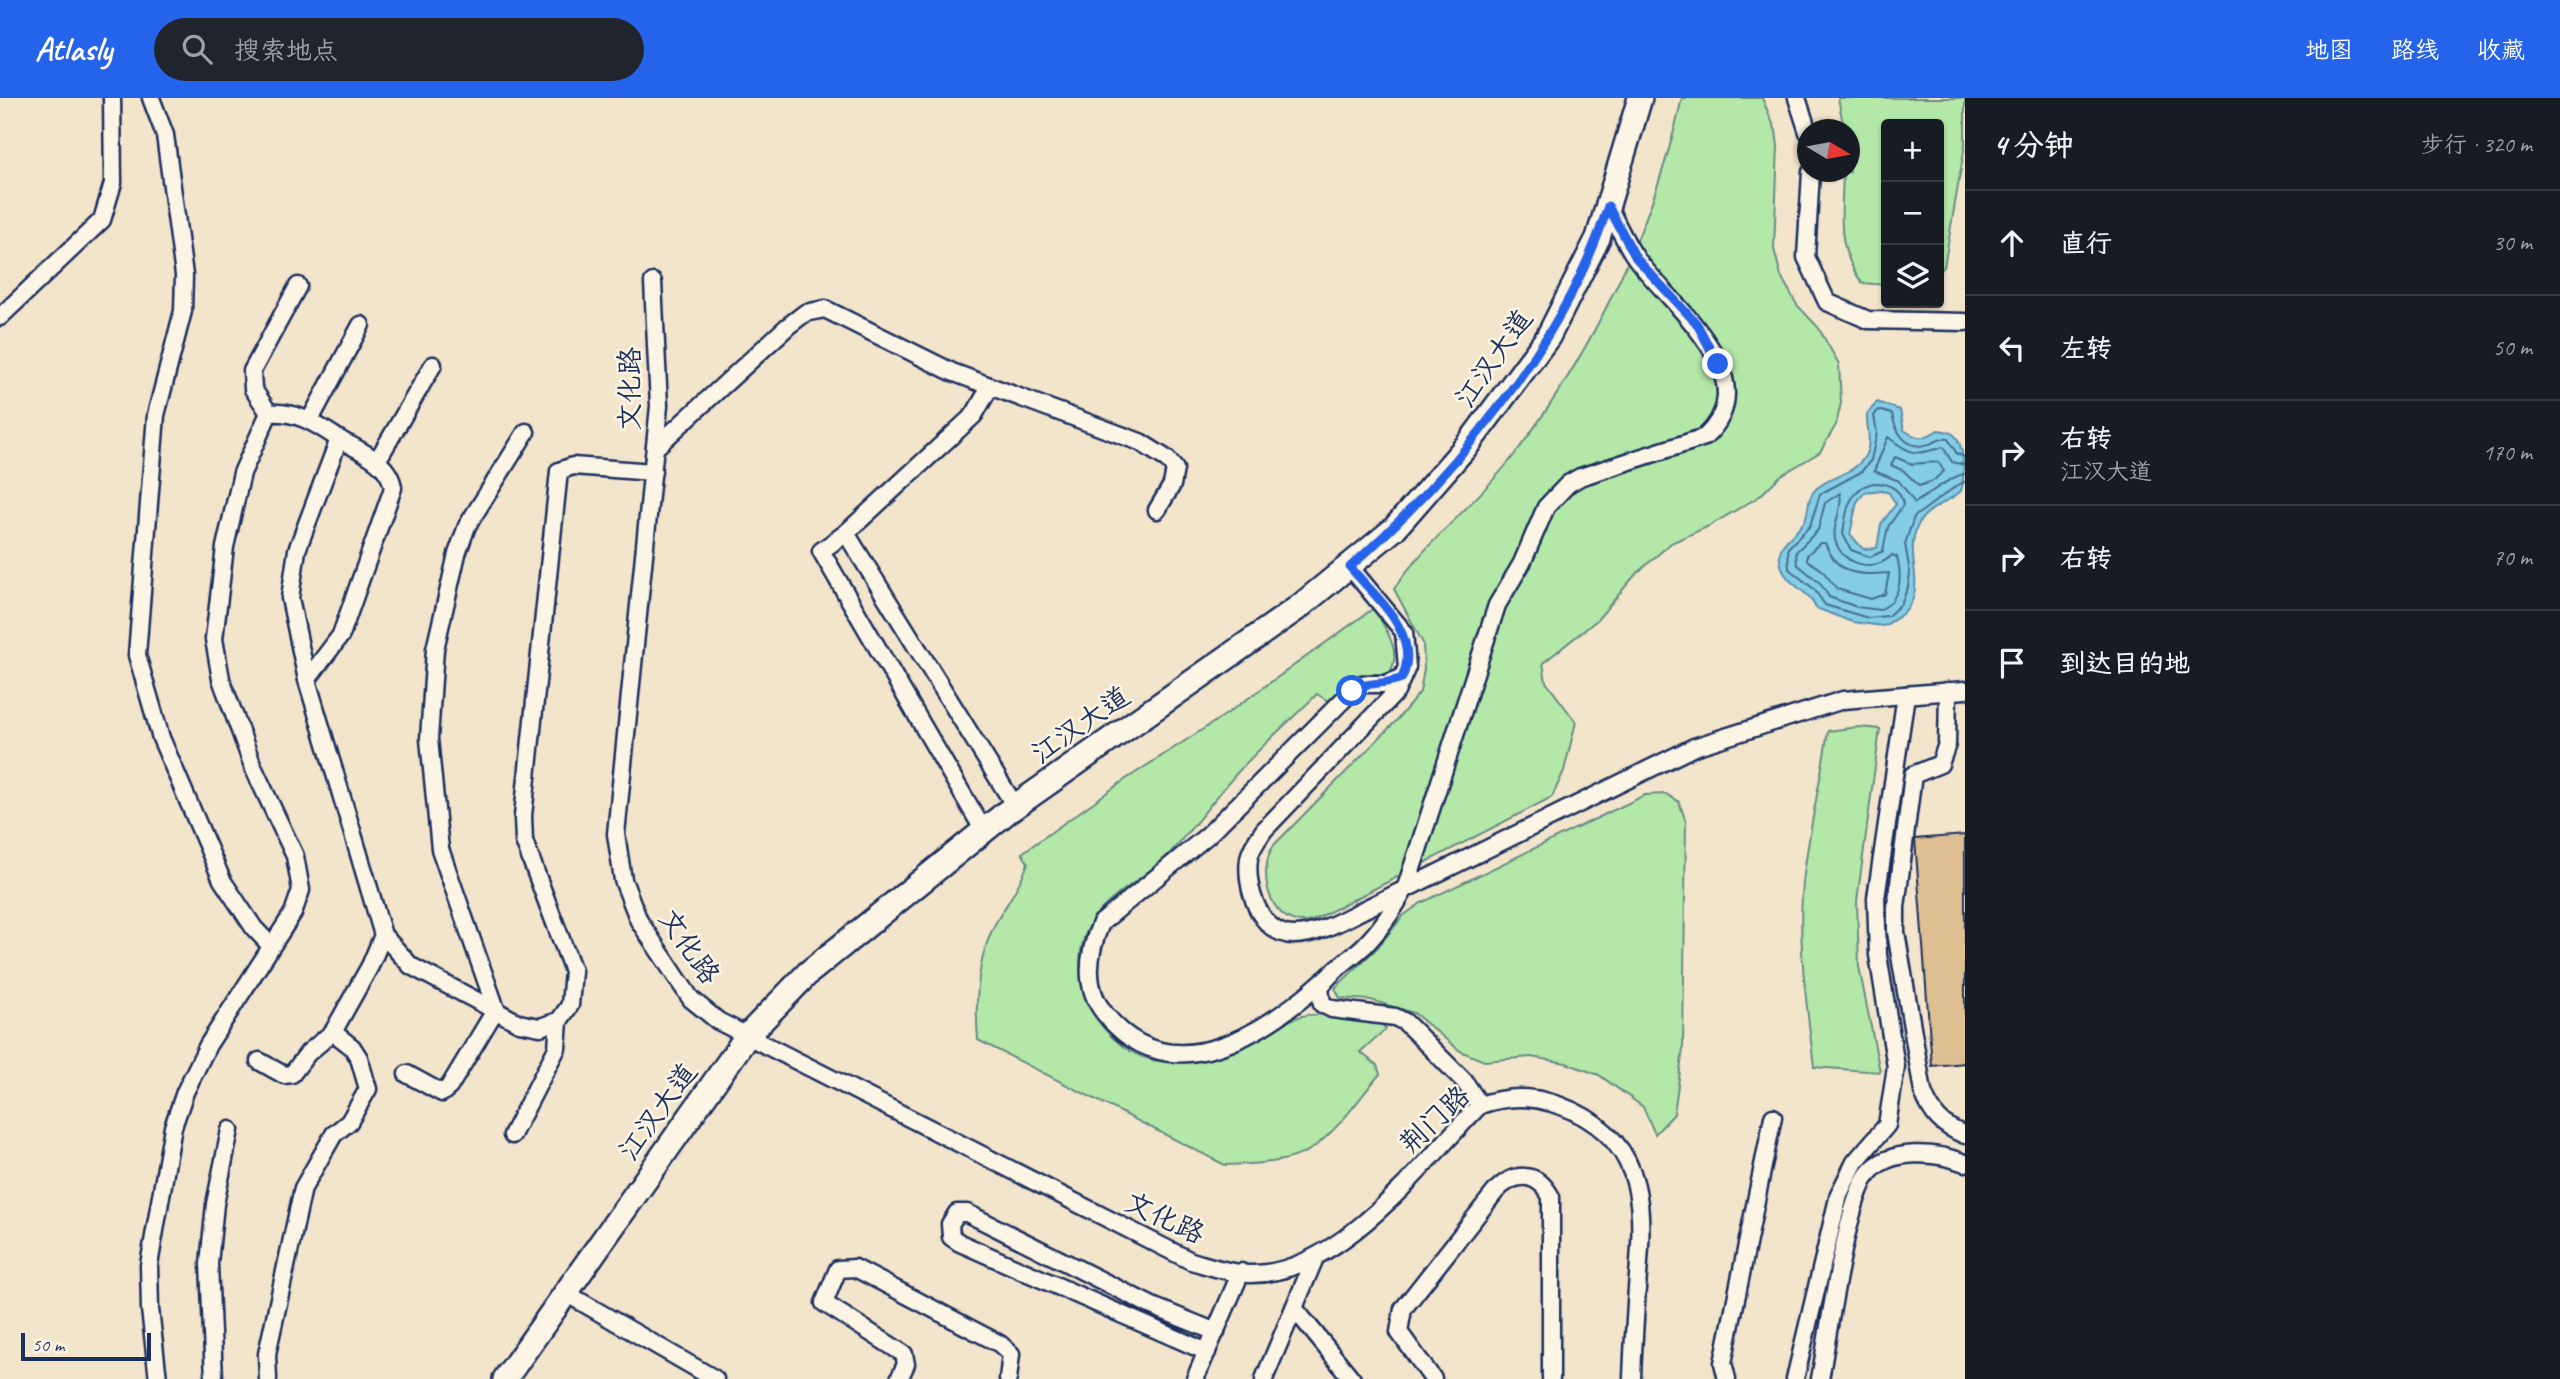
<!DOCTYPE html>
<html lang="zh">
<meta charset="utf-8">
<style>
:root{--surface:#171b24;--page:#20242c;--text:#f1f3f6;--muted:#9ea1a6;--line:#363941;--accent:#2563eb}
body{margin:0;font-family:Caveat,"LXGW WenKai TC",sans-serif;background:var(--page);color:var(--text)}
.controls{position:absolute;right:21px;top:21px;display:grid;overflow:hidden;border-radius:7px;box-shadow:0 2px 5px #0004}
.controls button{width:63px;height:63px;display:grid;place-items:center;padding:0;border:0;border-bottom:2px solid var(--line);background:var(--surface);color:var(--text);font:35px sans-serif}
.compass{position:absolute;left:1797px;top:21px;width:63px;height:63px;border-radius:50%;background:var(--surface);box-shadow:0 2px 5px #0004;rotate:100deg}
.scale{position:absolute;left:21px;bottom:18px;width:130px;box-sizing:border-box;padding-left:7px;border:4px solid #1b2f5e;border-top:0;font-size:19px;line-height:24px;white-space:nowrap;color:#1b2f5e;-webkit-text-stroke:5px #fcf5e5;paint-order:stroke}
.stop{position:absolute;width:21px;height:21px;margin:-16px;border:5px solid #2563eb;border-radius:50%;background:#fff}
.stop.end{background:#2563eb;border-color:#fff;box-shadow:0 2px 7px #0008}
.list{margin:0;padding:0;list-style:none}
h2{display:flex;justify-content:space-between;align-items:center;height:91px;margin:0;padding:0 28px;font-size:30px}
h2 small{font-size:23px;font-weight:400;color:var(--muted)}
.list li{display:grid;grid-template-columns:46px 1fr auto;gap:21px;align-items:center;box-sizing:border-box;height:105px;padding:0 28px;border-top:2px solid var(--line)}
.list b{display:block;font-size:26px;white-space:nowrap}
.list p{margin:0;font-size:23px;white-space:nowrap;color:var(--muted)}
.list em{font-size:23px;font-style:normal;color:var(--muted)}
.icon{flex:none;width:38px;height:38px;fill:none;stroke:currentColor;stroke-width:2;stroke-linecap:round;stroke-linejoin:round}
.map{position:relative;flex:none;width:1965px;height:1281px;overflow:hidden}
header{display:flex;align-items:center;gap:42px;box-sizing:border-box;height:98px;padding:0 35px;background:var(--accent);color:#fff}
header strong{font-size:33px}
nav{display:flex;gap:38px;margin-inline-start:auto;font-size:24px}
.search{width:490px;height:63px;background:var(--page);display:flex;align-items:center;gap:18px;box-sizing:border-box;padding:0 24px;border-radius:38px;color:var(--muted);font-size:26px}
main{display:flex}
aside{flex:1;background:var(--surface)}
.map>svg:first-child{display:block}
</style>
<header>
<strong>Atlasly</strong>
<div class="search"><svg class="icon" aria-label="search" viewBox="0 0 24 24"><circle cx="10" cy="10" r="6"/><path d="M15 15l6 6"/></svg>搜索地点</div>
<nav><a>地图</a><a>路线</a><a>收藏</a></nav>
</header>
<main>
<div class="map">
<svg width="1965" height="1281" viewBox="0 0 1965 1281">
<rect width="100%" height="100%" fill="#f3e5cc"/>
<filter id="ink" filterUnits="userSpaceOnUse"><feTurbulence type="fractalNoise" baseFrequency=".0143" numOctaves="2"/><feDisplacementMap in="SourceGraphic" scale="14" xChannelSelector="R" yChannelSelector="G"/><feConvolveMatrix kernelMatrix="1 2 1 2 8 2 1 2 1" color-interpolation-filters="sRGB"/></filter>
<g filter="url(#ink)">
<!-- green -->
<g fill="#b4e8a9" stroke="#688c84" stroke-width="2">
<path d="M1682,0H1762L1776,33L1778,48L1774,151L1781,178L1797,207L1818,229L1839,266L1841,305L1836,327L1820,354L1780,378L1760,398L1709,428L1671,445L1636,476L1597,522L1543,565L1546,584L1576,624L1564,673L1552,699L1312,823C1271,832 1255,775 1274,747L1397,622L1420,594L1424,571L1423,545L1394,491C1423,446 1476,406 1511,361C1591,258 1654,127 1682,0Z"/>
<path d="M1838,0H1965V47L1944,169L1939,173V26H1886V187L1862,185C1835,148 1842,117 1843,74H1850V32L1844,31Z"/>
<path d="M1374,510C1384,529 1405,556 1388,576H1360L1328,603L1317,596C1291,622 1262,647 1237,675C1214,701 1193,730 1169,756C1147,779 1108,798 1093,822C1057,875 1101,958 1163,964C1193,968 1228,957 1255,943C1271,936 1284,922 1302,918C1320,913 1360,923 1381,925L1386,931L1360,954L1377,967L1380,976C1360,999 1340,1030 1314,1049C1292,1066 1252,1066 1225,1067L978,942C975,905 977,862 994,828C1006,806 1020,789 1028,765L1022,755L1126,681L1225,617Z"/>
<path d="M1858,629L1880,631L1857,803L1859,869L1880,974L1814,969C1807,906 1796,840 1804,776C1810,728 1821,680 1828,633Z"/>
<polygon points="1666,696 1679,704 1686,724 1683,951 1674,1016 1655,1036 1643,1009 1599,977 1566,965 1531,959 1484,963 1460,953 1414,915 1371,902 1340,900 1335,890 1378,849 1403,818 1421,805 1645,697"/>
</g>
<!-- water -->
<path fill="#84cde4" stroke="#5a8eae" stroke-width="2" fill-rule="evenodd" d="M1877,304L1900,312L1904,332C1918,342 1924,341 1938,332C1943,333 1950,333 1954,337C1965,347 1965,380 1961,393C1949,404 1927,410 1919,425C1898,463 1942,500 1883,528L1852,524L1816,510C1806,489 1788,488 1782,470C1773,445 1792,442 1803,425C1811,415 1805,401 1816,391C1831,377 1854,377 1865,358C1873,343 1866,330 1867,316ZM1882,392L1889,395L1896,406L1881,426L1877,450L1863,451L1850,436L1857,404L1865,394Z"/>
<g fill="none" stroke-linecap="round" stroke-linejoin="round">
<!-- shore -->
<g stroke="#456e94" stroke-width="2">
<polygon points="1895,359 1912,366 1938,364 1944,373 1933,383 1919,388 1904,373 1891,367"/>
<path d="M1965,359L1957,356L1948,341C1938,339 1936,345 1926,347C1905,352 1895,332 1892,316L1878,312L1874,318L1877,335L1871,362L1861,374L1820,396L1810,428L1788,450L1789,471L1814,491L1825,507L1868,520L1888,518L1901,506L1908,489L1910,475L1905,446L1914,419L1959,386L1965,384"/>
<path d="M1965,367L1952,364L1943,349C1916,358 1911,357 1888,339L1874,373L1899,383L1915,405C1926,398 1954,376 1965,376"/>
<path d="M1873,385C1888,385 1901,390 1903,407L1888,429L1883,453L1870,459L1851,452L1843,436C1846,414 1848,391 1873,385Z"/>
<path d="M1840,395C1844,411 1830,429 1836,445C1845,469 1876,474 1892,457L1897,459C1902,480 1902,500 1880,512L1857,509L1829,499L1820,485L1797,466L1796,454L1818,432L1825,405Z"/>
<path d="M1820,445H1825C1839,479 1858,477 1889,475L1885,496L1871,501L1837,491L1822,472L1807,462V457Z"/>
</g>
</g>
<!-- building -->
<polygon fill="#ddbf91" stroke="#1b2f5e" stroke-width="2" points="1965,737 1965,965 1932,968 1915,741"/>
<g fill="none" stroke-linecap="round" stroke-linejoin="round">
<defs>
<g id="minor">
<polyline points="151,0 165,37 184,177 183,213 156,317 137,557 161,640 222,782 254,830 271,848"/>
<polyline points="1797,0 1808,34"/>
<polyline points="1811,74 1806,159 1827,204 1868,222 1965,224"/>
<path d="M653,184L659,308L616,736L623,782L639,823L691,901L718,923L1191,1163C1209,1168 1229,1175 1248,1176C1339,1179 1422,1065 1480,1007C1514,995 1542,999 1573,1013C1650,1049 1643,1119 1637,1190C1635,1220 1633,1250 1632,1281"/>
<polyline points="0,219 102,122 113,85 112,0"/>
<polyline points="269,315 253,291 252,273 298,188"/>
<polyline points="310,322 361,227"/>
<polyline points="655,350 788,228 805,215 825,211 952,274 1140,344 1167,361 1175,371 1172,387 1157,412"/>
<polyline points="377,363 433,267"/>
<polyline points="846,435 1015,708"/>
<path d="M1350,469L1404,534L1407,569L1396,594L1264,732C1259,740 1250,751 1249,761C1245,788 1259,836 1293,837C1320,837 1346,820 1369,809L1694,649L1843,602L1965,592"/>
<path d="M307,582L341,537L393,390C390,364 360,353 339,341"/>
<path d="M1948,593L1947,646L1940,666L1913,677L1896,809V834L1923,994C1932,1017 1942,1028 1965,1037"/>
<polyline points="984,733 821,453 846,435 974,317 990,289"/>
<path d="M1324,882C1264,936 1170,997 1105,916C1083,889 1088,855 1101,825L1208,737L1352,593L1363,586H1385L1402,580"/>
<polyline points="259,963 284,977 292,976 308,955 333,934"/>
<polyline points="407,976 442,995 449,989 496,911 440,751 429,641 435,551 457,456 467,428 526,334"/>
<path d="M1480,1007L1464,983L1405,924L1395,919L1332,911L1322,906L1320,890C1331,872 1349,862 1364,848C1382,830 1394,811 1406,789L1497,507L1522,465L1546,409L1568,386L1580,379L1705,339C1769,279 1669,206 1636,160C1625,145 1617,125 1608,109"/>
<polyline points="512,1037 557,950 559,923"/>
<polyline points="564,1194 715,1281"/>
<polyline points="1294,1210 1352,1281"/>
<polyline points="1207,1254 960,1145 951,1139 950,1126 957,1115 967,1115 1152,1208 1216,1234"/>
<path d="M158,1281L150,1211L149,1167L173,1029L185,994L208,947L293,815L301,792L295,758L254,671L221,581L214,541L225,449L242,375L269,315C298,313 316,326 339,341L297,452L290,500L307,582L383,837L411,868L519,925L540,929L559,923L570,907L573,873L524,743L523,718L559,373L573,368L653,374"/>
<polyline points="214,1281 209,1166 215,1106 230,1032"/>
<polyline points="268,1281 267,1256 303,1090 334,1036 349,1024 368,991 359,960 352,949 333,934 370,868 383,837"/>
<polyline points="899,1281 906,1266 904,1256 824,1205 838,1171 855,1170 1000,1246 1011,1256 1008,1281"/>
<polyline points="1195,1281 1241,1174"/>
<polyline points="1264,1281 1315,1160"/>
<path d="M1433,1281L1399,1234L1403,1211L1495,1094C1513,1074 1537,1072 1551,1099V1281"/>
<polyline points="1727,1281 1723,1265 1773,1019"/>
<polyline points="1795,1281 1839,1096 1855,1064 1887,1027 1896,969 1878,857 1876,800 1906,597"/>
<path d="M1820,1281C1828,1238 1846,1105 1868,1076C1889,1049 1937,1054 1965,1065"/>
</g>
<polyline id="secondary" points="505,1281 747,938 808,875 1007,714 1299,509 1394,431 1469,345 1548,239 1598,140 1640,0"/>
</defs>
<!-- minor casing -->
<use href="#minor" stroke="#1b2f5e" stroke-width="21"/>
<!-- secondary casing -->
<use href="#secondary" stroke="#1b2f5e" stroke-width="28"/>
<!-- minor -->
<use href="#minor" stroke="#fcf5e5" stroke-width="16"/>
<!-- secondary -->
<use href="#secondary" stroke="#fcf5e5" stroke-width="23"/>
</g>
</g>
<g fill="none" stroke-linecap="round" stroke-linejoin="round" filter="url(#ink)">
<!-- route -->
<path stroke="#2563eb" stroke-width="9" d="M1352,593C1368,582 1384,588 1402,580C1422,536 1376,500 1350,469C1454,377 1566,242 1608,108L1636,160L1697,226L1718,266"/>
</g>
<g text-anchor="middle" stroke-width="5" stroke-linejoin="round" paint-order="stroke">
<!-- street labels -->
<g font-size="28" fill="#1b2f5e" stroke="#fcf5e5">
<text transform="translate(1493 260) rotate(-55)" y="10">江汉大道</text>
<text transform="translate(629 291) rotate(-90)" y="10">文化路</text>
<text transform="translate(1080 626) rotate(-35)" y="10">江汉大道</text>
<text transform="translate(690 848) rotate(55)" y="10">文化路</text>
<text transform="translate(657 1013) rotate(-54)" y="10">江汉大道</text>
<text transform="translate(1434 1021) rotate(-43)" y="10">荆门路</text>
<text transform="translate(1165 1119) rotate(25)" y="10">文化路</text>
</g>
</g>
</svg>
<div class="controls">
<button>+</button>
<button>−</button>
<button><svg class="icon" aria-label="layers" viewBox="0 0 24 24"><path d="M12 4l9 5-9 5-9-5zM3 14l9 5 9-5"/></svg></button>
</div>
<svg class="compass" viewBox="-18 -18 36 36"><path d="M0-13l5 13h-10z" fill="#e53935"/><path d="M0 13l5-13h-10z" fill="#9ea1a6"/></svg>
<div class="scale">50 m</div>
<div class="stop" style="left:1352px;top:593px"></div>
<div class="stop end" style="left:1718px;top:266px"></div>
</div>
<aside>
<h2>4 分钟<small>步行 · 320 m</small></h2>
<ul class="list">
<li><svg class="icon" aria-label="ahead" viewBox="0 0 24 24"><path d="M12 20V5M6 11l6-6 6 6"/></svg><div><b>直行</b></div><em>30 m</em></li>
<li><svg class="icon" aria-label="left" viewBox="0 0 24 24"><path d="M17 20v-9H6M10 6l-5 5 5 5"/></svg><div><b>左转</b></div><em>50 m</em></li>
<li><svg class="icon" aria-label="right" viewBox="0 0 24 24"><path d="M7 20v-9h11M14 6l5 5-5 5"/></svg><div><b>右转</b><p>江汉大道</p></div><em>170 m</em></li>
<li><svg class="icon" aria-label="right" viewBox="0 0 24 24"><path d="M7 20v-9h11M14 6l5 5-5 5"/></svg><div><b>右转</b></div><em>70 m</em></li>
<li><svg class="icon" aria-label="arrive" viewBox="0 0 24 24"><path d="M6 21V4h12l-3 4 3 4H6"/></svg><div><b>到达目的地</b></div></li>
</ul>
</aside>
</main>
